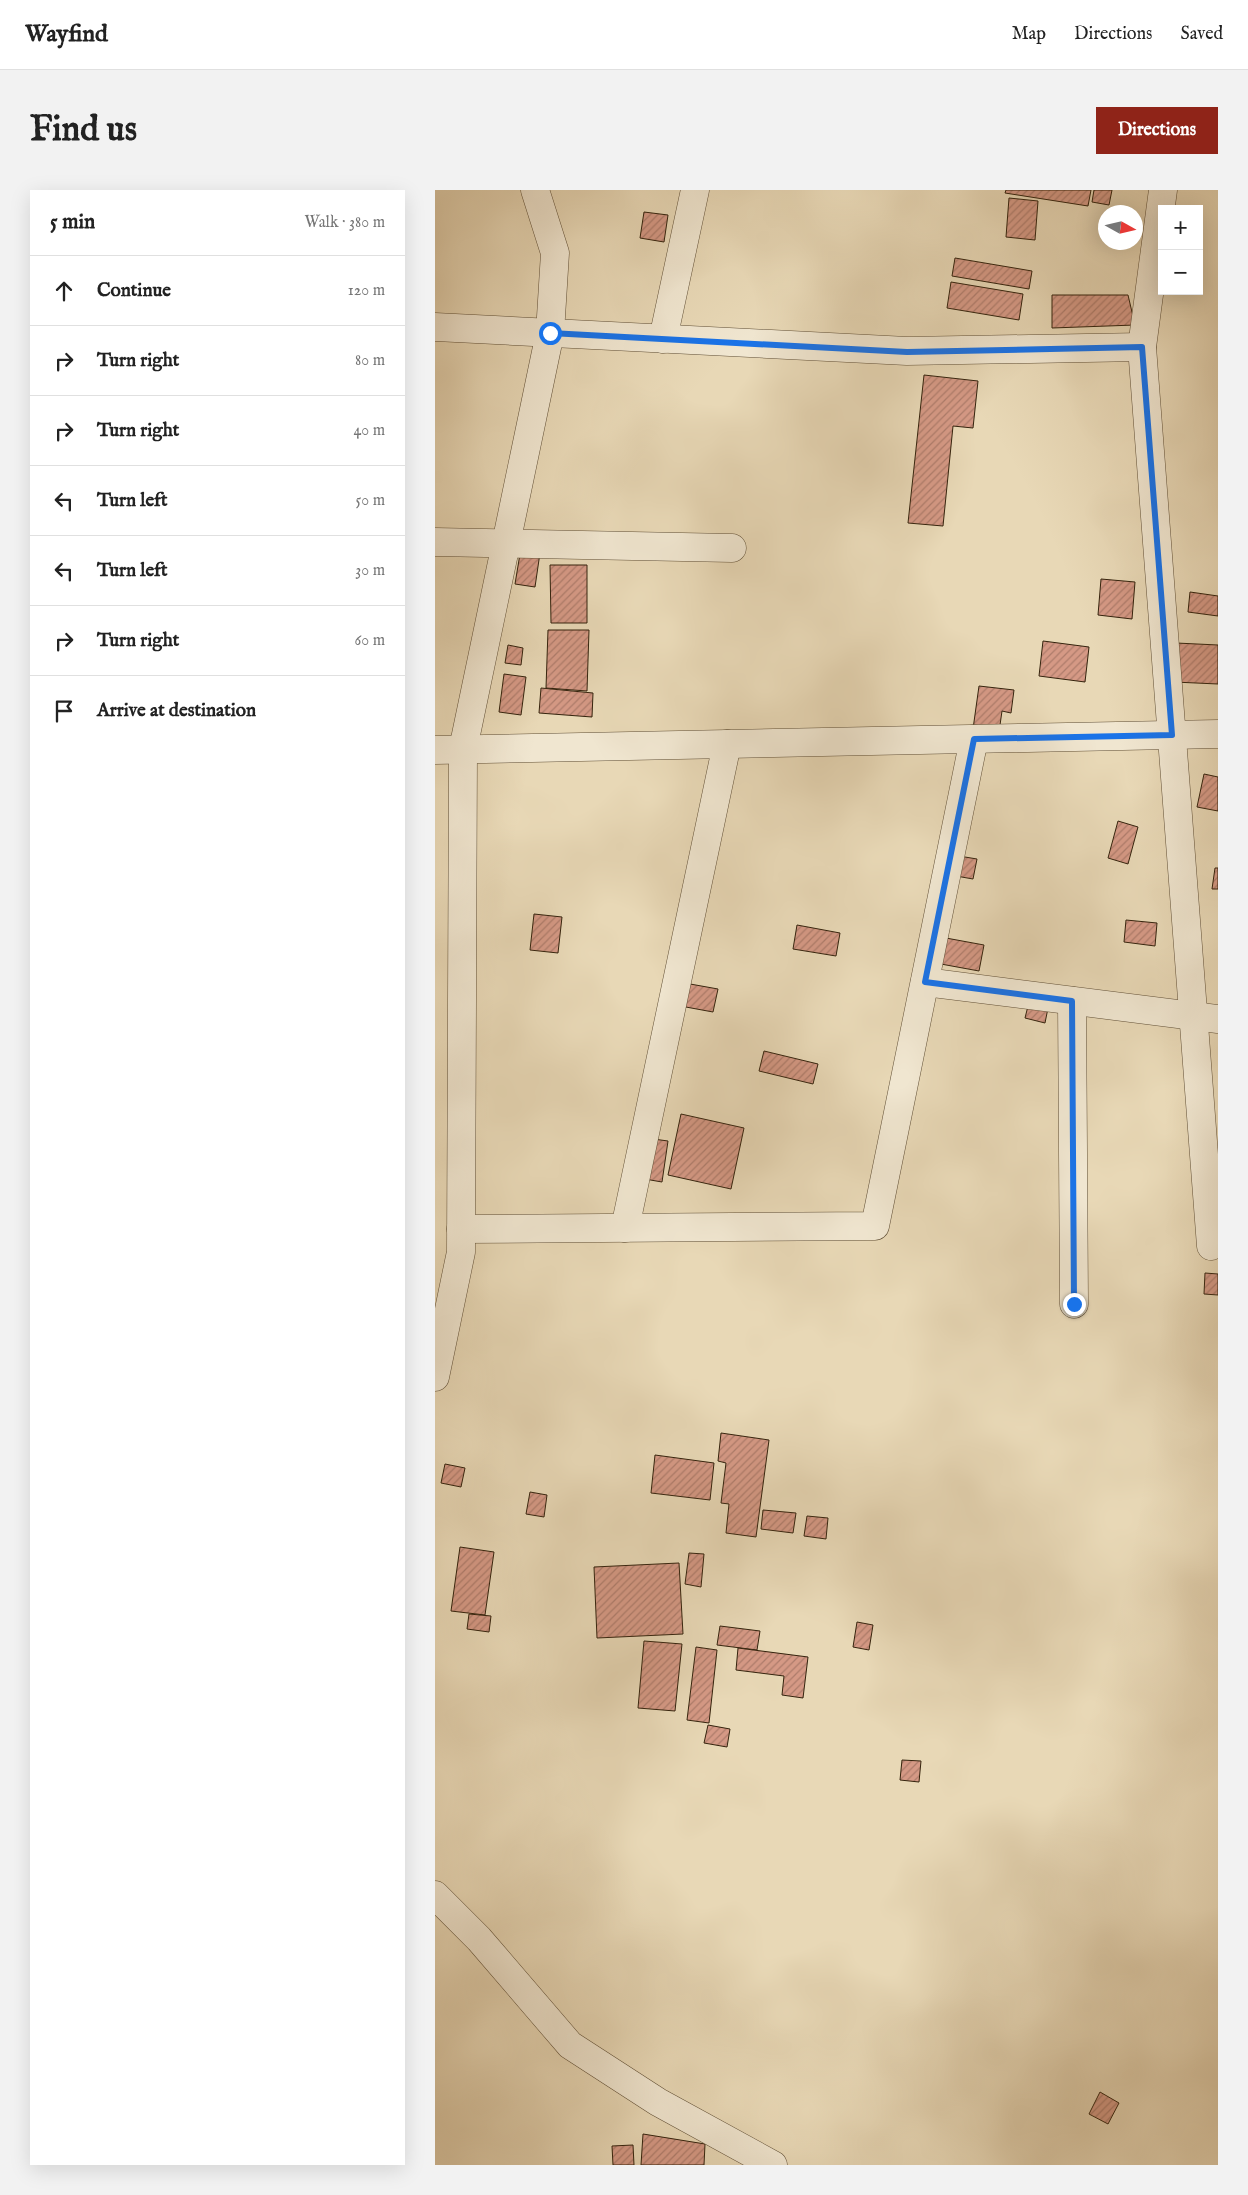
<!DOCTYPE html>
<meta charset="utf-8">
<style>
body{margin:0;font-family:"IM FELL English",serif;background:#f2f2f2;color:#222}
.controls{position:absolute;right:15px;top:15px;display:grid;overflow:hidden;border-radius:0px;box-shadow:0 5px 20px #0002}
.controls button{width:45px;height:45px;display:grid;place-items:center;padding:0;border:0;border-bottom:1px solid #e0e0e0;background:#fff;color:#222;font:25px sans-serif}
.compass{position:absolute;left:663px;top:15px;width:45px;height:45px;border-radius:50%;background:#fff;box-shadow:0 5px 20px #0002;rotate:98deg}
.stop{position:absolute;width:15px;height:15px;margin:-11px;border:4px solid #1a73e8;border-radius:50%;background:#fff}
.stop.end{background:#1a73e8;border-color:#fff;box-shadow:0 1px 5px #0008}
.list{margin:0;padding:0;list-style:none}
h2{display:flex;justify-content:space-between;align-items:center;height:65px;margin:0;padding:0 20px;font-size:21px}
h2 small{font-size:16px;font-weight:400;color:#767676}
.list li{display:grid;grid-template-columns:32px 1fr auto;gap:15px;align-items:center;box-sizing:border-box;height:70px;padding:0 20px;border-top:1px solid #e0e0e0}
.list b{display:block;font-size:19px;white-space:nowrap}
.list em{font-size:16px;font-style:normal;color:#767676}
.icon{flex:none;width:28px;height:28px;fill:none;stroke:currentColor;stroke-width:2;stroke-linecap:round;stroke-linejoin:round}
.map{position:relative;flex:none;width:783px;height:1975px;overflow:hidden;border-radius:0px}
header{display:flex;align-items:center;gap:30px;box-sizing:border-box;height:70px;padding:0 25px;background:#fff;border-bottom:1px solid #e0e0e0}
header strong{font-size:24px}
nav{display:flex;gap:28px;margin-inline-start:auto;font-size:18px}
.intro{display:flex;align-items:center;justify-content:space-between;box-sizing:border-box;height:120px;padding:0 30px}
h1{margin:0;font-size:35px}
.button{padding:12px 22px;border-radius:0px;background:#8f2418;color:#fff;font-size:18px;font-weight:700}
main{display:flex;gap:30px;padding:0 30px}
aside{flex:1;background:#fff;border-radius:0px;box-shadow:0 5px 20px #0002}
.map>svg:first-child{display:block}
</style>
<header>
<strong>Wayfind</strong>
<nav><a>Map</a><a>Directions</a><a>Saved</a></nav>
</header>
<div class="intro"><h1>Find us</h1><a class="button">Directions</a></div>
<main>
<aside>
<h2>5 min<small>Walk · 380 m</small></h2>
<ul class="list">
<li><svg class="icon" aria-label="ahead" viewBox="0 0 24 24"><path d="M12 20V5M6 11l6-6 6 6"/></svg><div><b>Continue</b></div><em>120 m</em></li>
<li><svg class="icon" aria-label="right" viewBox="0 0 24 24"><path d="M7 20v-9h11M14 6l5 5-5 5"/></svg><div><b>Turn right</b></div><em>80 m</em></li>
<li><svg class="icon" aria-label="right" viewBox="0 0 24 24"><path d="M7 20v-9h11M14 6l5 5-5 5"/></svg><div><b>Turn right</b></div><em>40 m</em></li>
<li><svg class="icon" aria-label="left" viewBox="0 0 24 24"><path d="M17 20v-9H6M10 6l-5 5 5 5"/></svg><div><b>Turn left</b></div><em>50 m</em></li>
<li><svg class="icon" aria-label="left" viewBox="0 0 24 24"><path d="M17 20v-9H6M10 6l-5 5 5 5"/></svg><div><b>Turn left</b></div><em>30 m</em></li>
<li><svg class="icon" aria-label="right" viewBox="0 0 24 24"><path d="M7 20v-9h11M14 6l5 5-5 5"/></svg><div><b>Turn right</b></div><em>60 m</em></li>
<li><svg class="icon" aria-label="arrive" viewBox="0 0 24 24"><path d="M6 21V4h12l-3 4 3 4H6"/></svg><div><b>Arrive at destination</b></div></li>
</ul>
</aside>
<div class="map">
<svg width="783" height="1975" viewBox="0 0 783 1975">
<defs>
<pattern id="building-hatch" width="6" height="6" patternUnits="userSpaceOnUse" patternTransform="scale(1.25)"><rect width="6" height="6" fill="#d59985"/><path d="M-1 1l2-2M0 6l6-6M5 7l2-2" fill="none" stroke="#ae7c6b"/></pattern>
</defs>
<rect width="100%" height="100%" fill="#e8d8b6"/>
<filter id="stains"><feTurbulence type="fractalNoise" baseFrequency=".004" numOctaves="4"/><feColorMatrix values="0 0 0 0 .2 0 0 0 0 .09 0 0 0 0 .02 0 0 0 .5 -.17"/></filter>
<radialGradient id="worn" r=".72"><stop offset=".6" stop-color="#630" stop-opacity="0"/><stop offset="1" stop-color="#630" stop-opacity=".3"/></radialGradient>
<!-- building -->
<g fill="url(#building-hatch)" stroke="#34230d">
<path d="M 571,0 L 656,0 L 653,16 L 570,3 Z"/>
<path d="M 659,0 L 677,0 L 674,15 L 657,12 Z"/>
<path d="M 574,8 L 603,11 L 600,50 L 571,47 Z"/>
<path d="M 209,22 L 233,25 L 229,52 L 205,48 Z"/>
<path d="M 520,68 L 597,81 L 594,99 L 517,86 Z"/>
<path d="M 516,92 L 588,104 L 584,130 L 512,118 Z"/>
<path d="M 617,105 L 693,105 L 700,135 L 617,138 Z"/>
<path d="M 489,185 L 543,191 L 538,238 L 518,236 L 508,336 L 473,333 Z"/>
<path d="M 87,352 L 106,356 L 100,397 L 80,394 Z"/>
<path d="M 115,375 L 152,375 L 152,433 L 116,433 Z"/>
<path d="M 666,389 L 700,392 L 697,429 L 663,425 Z"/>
<path d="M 755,402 L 783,406 L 783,426 L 753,422 Z"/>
<path d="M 113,440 L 154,440 L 152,501 L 111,498 Z"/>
<path d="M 608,451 L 654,457 L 650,492 L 604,486 Z"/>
<path d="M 741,453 L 783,455 L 783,494 L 739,492 Z"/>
<path d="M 73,455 L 88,458 L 86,475 L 70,473 Z"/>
<path d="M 69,484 L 91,487 L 86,525 L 64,522 Z"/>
<path d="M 544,496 L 579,500 L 576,523 L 567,521 L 564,542 L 538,539 Z"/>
<path d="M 106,498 L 158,503 L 157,527 L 104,523 Z"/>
<path d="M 769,584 L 783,587 L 783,621 L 762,617 Z"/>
<path d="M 683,631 L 703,637 L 693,674 L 673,668 Z"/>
<path d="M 524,666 L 542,669 L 538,689 L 521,686 Z"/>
<path d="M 780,678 L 783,678 L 783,699 L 777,699 Z"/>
<path d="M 99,724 L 127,727 L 123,763 L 95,760 Z"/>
<path d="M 691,730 L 722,733 L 720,756 L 689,752 Z"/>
<path d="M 362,735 L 405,743 L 401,766 L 358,759 Z"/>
<path d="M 500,746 L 549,755 L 544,781 L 495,772 Z"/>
<path d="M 244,792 L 283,799 L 278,822 L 240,815 Z"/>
<path d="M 595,808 L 614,813 L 610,833 L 590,828 Z"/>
<path d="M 329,861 L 383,874 L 378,894 L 324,881 Z"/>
<path d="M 246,924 L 309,938 L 296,999 L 233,985 Z"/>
<path d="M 211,948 L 233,951 L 227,992 L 204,988 Z"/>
<path d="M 770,1083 L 783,1084 L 783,1105 L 769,1104 Z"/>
<path d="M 286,1243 L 334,1250 L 321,1347 L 291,1343 L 294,1314 L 286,1313 L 291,1273 L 283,1271 Z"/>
<path d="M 220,1265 L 279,1273 L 275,1310 L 216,1303 Z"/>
<path d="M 10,1274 L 30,1278 L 26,1297 L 6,1293 Z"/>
<path d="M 95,1302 L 112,1305 L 109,1327 L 91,1324 Z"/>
<path d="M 328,1320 L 361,1323 L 358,1343 L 326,1339 Z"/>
<path d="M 372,1326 L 393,1328 L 391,1349 L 369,1346 Z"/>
<path d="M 25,1357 L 59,1362 L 50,1425 L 16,1421 Z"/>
<path d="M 254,1363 L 269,1364 L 266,1397 L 250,1394 Z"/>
<path d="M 244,1373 L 248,1444 L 162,1448 L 159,1377 Z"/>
<path d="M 34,1424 L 56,1426 L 54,1442 L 32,1439 Z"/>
<path d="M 422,1432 L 438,1435 L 434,1460 L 418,1457 Z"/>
<path d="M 285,1436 L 325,1441 L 322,1460 L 282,1455 Z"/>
<path d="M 209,1451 L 247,1454 L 240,1521 L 203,1518 Z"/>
<path d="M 261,1457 L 282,1460 L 274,1533 L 252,1530 Z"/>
<path d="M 303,1458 L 373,1467 L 368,1508 L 347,1505 L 349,1486 L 301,1480 Z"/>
<path d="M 273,1535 L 295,1539 L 292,1557 L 269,1553 Z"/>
<path d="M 467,1570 L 486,1571 L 484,1592 L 465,1590 Z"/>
<path d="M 665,1902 L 684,1913 L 673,1934 L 654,1924 Z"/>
<path d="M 208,1944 L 270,1954 L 269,1975 L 206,1975 Z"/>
<path d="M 198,1955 L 199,1975 L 178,1975 L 177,1956 Z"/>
</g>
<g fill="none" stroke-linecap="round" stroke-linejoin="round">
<defs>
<g id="minor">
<path d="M 728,0 L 707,157 L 776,1056"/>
<path d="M 0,137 L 472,161 L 707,157"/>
<path d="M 228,149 L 260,0"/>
<path d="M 0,352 L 297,358"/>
<path d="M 0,560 L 783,544"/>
<path d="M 490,792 L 783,829"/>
<path d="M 637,811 L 639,1114"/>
<path d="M 190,1038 L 292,554"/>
<path d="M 26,1039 L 440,1036 L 539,549"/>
<path d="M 0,1187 L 26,1062 L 28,559 L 115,143 L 120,63 L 100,0"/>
<path d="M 0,1705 L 44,1749 L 135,1855 L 223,1912 L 338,1975"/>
</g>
</defs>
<!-- minor casing -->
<use href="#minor" stroke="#615037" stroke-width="29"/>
<!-- minor -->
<use href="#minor" stroke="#f0e6d0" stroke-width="28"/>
</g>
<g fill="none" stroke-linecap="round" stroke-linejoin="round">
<!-- route -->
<path stroke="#1a73e8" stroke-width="6" d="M 115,143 L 472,162 L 707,157 L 737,545 L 539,549 L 490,792 L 637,811 L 639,1114"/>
</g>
<rect width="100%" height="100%" filter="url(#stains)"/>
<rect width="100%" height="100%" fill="url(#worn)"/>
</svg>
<div class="controls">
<button>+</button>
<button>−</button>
</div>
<svg class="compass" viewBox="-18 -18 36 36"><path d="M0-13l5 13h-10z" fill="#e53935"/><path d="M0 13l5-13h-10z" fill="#767676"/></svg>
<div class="stop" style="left:115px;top:143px"></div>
<div class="stop end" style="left:639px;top:1114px"></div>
</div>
</main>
